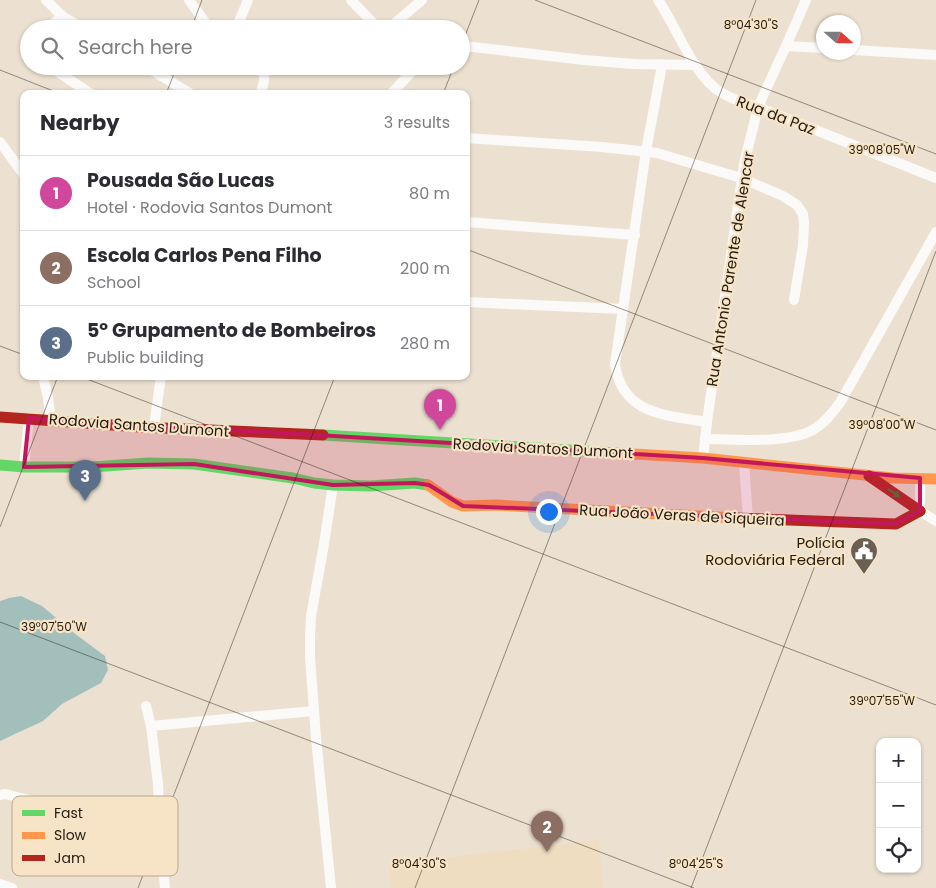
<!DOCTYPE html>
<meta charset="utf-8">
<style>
body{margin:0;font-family:Poppins,sans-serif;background:#f7f7f7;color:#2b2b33}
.controls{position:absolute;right:15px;bottom:15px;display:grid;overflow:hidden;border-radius:10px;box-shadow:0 1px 4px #0004}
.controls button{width:45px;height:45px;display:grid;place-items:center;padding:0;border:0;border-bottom:1px solid #e1e1e2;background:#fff;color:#2b2b33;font:25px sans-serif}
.compass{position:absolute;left:816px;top:15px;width:45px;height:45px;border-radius:50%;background:#fff;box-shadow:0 1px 4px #0004;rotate:111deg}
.you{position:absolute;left:548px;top:511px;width:18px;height:18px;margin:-12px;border:4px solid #fff;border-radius:50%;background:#1a73e8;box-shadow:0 0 0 8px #1a73e833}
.badge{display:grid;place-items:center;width:32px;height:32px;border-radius:50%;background:#d93025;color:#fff;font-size:16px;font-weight:700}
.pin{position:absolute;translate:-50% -41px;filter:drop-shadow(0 1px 2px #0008)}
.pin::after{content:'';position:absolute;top:26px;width:18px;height:15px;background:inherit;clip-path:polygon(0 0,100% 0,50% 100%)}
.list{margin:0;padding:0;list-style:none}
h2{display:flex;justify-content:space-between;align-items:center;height:65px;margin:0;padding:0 20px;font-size:21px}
h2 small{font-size:16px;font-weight:400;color:#7c7c81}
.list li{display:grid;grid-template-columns:32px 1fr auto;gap:15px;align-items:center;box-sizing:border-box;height:75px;padding:0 20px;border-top:1px solid #e1e1e2}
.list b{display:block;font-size:19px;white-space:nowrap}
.list p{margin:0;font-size:16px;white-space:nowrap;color:#7c7c81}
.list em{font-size:16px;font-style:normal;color:#7c7c81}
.icon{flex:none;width:28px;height:28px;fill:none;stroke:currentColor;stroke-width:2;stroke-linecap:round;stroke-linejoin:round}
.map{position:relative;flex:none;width:936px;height:888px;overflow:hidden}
.search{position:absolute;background:#fff;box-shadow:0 1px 4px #0004;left:20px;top:20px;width:450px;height:55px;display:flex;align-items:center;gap:12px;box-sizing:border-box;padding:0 18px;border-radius:28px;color:#7c7c81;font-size:19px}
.panel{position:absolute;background:#fff;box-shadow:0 1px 4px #0004;left:20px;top:90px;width:450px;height:290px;border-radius:10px}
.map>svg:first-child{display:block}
</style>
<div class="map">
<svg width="936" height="888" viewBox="0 0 936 888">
<rect width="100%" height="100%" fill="#ece1d0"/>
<!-- built -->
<path fill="#efddc1" d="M 599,840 L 603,888 L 391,888 L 389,864 Z"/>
<!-- water -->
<path fill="#a2bfbc" d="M 21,596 L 42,606 L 74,633 L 105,656 L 108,670 L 101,683 L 62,704 L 43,721 L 0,741 L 0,601 L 9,598 Z"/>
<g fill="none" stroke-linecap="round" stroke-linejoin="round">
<!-- street -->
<g stroke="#fcfaf8" stroke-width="10">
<path d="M 46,0 L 62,16 L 84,29"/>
<path d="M 189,0 L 210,29"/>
<path d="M 351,0 L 379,29"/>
<path d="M 658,0 C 677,27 693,76 722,93 C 733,100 746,103 758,107 L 936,178"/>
<path d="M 47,29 L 62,16"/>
<path d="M 236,29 L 248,0"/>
<path d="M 388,29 L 422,0"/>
<path d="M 786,46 L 824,48"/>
<path d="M 461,47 L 473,47 L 584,60 L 634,64 L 696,65"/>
<path d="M 29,48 L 29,49"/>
<path d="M 854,50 L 936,55"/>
<path d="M 662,65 L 646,151 L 615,364 C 622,415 666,415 707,422"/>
<path d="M 49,66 L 91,94"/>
<path d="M 145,66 L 191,94"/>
<path d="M 161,76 L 171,66"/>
<path d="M 260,94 C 264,84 267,75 260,66"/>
<path d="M 391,94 L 414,69 L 418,66"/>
<path d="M 466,138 L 602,147 L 657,153 L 741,178 L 783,196 L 797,205 L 803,214 L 804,223 L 803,245 L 794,300"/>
<path d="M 0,142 L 24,175"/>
<path d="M 466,222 L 635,235"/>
<path d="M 466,302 L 623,309"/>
<path d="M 43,376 L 48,398 L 51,420"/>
<path d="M 154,427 L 161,376"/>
<path d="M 705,439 C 736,439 784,444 811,431 C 824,424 833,412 841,401 L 936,232"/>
<path d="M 703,458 L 707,422 L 744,164 L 758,107 L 786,46 L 806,0"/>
<path d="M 744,463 L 748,519"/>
<path d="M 24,467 L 29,418"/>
<path d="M 920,478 L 920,511 L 936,521"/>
<path d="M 146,706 L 151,726 L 158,784 L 160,833 L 165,888"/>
<path d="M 151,726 L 314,711"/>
<path d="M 0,795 L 5,794 L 160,833"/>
<path d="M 0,884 L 12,888"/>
<path d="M 331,888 L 316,738 L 310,657 L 310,637 L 311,616 L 324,544 L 333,485"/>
</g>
<!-- fast -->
<g stroke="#63d668" stroke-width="11">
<path d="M 323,435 L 617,453"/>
<path d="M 0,465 L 24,467 L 92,467 L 148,463 L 194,464 L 293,478 L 314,483 L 333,485 L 370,486 L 415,483 L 428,485"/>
</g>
<!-- slow -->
<g stroke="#ff974d" stroke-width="11">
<path d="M 617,453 L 703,458 L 893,478 L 936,479"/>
<path d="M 428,485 L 452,502 L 463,506 L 496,505 L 736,518"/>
</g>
<!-- jam -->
<g stroke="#b3261e" stroke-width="11">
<path d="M 0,417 L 140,427 L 323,435"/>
<path d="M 869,476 L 920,511"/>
<path d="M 736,518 L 896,524 L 920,511"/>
</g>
</g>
<!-- one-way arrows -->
<defs><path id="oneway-solid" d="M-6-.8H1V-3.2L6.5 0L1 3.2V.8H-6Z" transform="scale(1.25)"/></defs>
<use fill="#42783c" href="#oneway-solid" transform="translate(894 493) rotate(34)"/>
<!-- marked area -->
<path fill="#c2185b" fill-opacity="0.2" stroke="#c2185b" stroke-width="4" stroke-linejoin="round" d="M 29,418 L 703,458 L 920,478 L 920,511 L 896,524 L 463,506 L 429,485 L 415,483 L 333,485 L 194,464 L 24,467 Z"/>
<!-- ticks -->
<path fill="none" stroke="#221b10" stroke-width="1" stroke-opacity="0.45" d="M 535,0 L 936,154M 191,29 L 202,0M 461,46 L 479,0M 0,70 L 61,94M 166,94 L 177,66M 443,94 L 454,66M 466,249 L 936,430M 0,346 L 24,355M 79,376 L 936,705M 0,527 L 58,376M 0,622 L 694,888M 138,888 L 335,376M 415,888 L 756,0M 691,888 L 936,251"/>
<!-- icons -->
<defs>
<symbol id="civic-pin" viewBox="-11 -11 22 30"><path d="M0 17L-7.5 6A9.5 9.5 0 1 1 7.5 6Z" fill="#696053" stroke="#f7e3c5"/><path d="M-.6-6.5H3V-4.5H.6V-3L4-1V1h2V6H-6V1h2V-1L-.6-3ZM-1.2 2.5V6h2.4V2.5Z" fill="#fff"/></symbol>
</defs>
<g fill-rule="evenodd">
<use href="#civic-pin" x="848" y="535" width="32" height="43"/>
</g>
<g text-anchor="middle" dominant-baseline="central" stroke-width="4.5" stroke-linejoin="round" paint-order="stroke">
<!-- street labels -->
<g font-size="15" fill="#221b10" stroke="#f7e3c5">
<text transform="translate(776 115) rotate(21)">Rua da Paz</text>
<text transform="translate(730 269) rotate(-81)">Rua Antonio Parente de Alencar</text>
<text transform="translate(139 425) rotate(4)">Rodovia Santos Dumont</text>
<text transform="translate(543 448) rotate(3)">Rodovia Santos Dumont</text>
<text transform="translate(682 515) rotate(3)">Rua João Veras de Siqueira</text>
</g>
<!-- poi labels -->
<g font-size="15" fill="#221b10" stroke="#f7e3c5" text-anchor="end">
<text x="845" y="542">Polícia<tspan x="845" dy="17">Rodoviária Federal</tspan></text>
</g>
</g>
<!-- legend -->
<rect x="12" y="796" width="166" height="80" rx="8" fill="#f7e3c5" stroke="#b7a78f" stroke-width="1"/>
<rect x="22" y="810" width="23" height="6" fill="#63d668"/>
<rect x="22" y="832" width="23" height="7" fill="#ff974d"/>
<rect x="22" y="855" width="23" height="6" fill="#b3261e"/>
<g font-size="14" fill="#221b10">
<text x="54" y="818">Fast</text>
<text x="54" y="840">Slow</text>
<text x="54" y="863">Jam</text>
</g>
<g font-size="12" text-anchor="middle" fill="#221b10" stroke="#f7e3c5" stroke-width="4.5" stroke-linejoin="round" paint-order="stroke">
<text x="751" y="29">8°04'30"S</text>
<text x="882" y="154">39°08'05"W</text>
<text x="882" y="429">39°08'00"W</text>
<text x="54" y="631">39°07'50"W</text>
<text x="882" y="705">39°07'55"W</text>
<text x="419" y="868">8°04'30"S</text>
<text x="696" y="868">8°04'25"S</text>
</g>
</svg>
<div class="controls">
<button>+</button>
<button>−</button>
<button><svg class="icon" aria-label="locate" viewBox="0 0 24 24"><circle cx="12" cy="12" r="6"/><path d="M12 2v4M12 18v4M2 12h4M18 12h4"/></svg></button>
</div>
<svg class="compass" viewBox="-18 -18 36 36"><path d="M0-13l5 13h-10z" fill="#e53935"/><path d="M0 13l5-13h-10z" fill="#7c7c81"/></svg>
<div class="you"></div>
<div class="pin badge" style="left:440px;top:430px;background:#d1479c">1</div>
<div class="pin badge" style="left:547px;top:852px;background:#8d6e63">2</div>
<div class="pin badge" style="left:85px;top:501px;background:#5c6f8a">3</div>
<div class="search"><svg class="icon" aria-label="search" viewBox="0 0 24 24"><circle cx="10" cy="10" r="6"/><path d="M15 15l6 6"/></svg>Search here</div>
<section class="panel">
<h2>Nearby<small>3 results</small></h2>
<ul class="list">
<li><span class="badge" style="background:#d1479c">1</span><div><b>Pousada São Lucas</b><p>Hotel · Rodovia Santos Dumont</p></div><em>80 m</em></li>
<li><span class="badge" style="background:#8d6e63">2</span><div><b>Escola Carlos Pena Filho</b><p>School</p></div><em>200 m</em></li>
<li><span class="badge" style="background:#5c6f8a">3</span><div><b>5º Grupamento de Bombeiros</b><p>Public building</p></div><em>280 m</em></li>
</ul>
</section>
</div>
